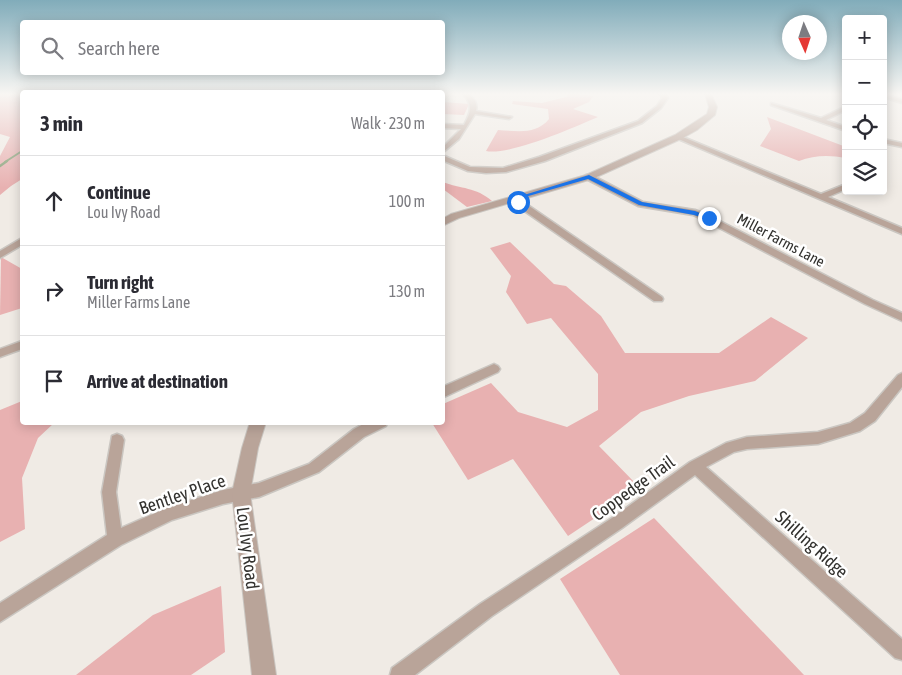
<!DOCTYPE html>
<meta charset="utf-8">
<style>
body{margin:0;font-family:"Asap Condensed",sans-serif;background:#f7f7f7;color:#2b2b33}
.controls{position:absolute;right:15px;top:15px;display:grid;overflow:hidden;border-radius:5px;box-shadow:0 2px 12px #0003}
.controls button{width:45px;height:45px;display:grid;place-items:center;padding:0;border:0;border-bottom:1px solid #e1e1e2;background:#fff;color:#2b2b33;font:25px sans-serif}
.compass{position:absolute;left:782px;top:15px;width:45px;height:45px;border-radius:50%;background:#fff;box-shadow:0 2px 12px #0003;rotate:177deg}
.stop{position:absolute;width:15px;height:15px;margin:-11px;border:4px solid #1a73e8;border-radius:50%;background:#fff}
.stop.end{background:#1a73e8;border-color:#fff;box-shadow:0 1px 5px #0008}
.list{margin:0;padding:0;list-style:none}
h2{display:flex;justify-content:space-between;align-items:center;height:65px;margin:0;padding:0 20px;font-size:21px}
h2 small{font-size:16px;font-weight:400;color:#7c7c81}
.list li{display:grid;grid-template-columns:32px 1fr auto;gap:15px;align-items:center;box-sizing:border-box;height:90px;padding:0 20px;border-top:1px solid #e1e1e2}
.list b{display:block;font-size:19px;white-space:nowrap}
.list p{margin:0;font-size:16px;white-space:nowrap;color:#7c7c81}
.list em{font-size:16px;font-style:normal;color:#7c7c81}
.icon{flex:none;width:28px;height:28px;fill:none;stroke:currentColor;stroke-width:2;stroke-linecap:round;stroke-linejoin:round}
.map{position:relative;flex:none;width:902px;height:675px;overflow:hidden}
.search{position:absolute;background:#fff;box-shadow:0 2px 12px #0003;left:20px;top:20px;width:425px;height:55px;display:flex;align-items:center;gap:12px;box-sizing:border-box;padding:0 18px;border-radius:5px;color:#7c7c81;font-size:19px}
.panel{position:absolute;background:#fff;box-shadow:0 2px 12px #0003;left:20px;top:90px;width:425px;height:335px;border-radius:5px}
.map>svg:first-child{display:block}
</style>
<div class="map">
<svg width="902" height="675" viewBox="0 0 902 675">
<rect width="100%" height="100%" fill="#f0ebe5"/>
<!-- green -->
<g fill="#e8b1b1">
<path d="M 0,94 L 22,94 L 22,179 L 11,186 L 0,195 L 0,156 L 10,137 L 0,134 Z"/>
<path d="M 569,94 L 593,96 L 589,102 L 573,109 L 598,117 C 575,127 509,156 486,151 L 498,130 C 517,131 536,135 549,119 L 548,109 L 512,104 L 513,101 L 542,103 L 566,97 Z"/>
<path d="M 443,102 L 469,104 L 464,115 L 443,114 Z"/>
<path d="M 767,117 L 846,147 L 846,158 C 830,155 814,155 799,161 L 760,146 L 771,129 Z"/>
<path d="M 443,182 C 461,189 476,187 492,201 L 467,207 L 443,189 Z"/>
<path d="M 510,242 L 554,284 L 566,286 L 601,316 L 625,353 L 719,353 L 771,317 L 808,338 L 755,381 L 689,396 L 641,412 L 599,446 L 640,488 L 568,536 L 513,459 L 468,480 L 432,423 L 442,422 L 443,404 L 491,383 L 518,412 L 567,427 L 598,410 L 598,374 L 551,318 L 527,324 L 506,292 L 511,276 L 490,248 Z"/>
<path d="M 1,257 L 22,269 L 22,308 L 0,315 Z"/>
<path d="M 22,401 L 22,422 L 54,423 L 38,438 L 22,478 L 25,529 L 0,542 L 0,410 Z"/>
<path d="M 654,518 L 804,675 L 620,675 L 560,579 Z"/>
<path d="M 221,586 L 225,652 L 191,675 L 76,675 L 153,615 Z"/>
</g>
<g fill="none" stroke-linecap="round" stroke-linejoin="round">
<!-- stream-far1 -->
<path stroke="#869f76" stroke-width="2" d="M 5,162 L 22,151"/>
<!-- stream -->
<path stroke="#869f76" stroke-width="2.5" d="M 0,166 L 7,161"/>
<defs>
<g id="minor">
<path d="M 463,94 L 469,94 C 474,99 478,103 476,111 L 512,117 L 509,119 L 475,114 L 459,139 L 442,153 L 442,148 L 461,129 L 442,128 L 442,124 L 464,125 C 471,112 473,105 463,94 Z"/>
<path d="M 660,94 L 666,94 L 668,98 L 661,108 L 642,123 L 545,161 L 506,172 L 486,173 L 468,171 L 442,160 L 442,155 L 470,167 L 503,168 L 539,157 L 638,121 L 657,106 L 662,98 Z"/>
<path d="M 883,94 L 902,99 L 902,103 L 883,97 Z"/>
<path d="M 771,103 L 821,118 L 846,106 L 846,110 L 826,120 L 846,127 L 846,131 L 771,105 Z"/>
<path d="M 678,135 L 821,194 L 846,184 L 846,189 L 828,197 L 902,228 L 902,234 L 676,138 L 675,137 Z"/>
<path d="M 883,139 L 902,143 L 902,147 L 883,143 Z"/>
<path d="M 586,175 L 592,175 L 643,202 L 695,210 L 712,217 L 873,300 L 902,313 L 902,321 L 865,304 L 706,221 L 693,215 L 638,206 L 586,179 Z"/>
<path d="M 510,197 L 516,197 L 662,297 L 663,299 L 662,301 L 654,301 L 510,201 Z"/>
<path d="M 22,238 L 22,245 L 0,258 L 0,251 Z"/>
<path d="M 22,341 L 22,349 L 0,357 L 0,349 Z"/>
<path d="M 494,364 L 498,366 L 500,369 L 498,372 L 442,398 L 442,387 Z"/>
<path d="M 902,373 L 902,387 L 875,421 L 860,431 L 818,444 L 747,449 L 734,452 L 706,467 L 902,639 L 902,660 L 895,658 L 695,475 L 622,528 L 492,616 L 415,675 L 390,675 L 392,668 L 480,604 L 612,518 L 690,462 L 726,443 L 747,437 L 818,432 L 850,423 L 865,413 L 898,375 Z"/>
<path d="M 367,422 L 387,422 L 386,426 L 364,437 L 319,472 L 259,497 L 223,504 L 172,520 L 121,545 L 0,622 L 0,603 L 107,535 L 102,492 L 112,436 L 117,434 L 122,436 L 124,440 L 116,492 L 121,528 L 169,507 L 223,490 L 259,483 L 309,464 L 354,429 Z"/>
</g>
<g id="tertiary">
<path d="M 705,94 L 711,94 L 717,107 L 715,115 L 697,130 L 681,139 L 592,179 L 459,218 L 442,226 L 442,219 L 451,214 L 586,175 L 675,135 L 707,114 L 709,107 Z"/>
<path d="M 250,422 L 266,422 L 258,448 L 250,493 L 276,675 L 252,675 L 232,493 L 242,448 Z"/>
</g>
</defs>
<!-- minor casing -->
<use href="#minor" stroke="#cac6c1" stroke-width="3"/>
<!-- tertiary casing -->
<use href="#tertiary" stroke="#cac6c1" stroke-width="2"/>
<!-- minor -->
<use href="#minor" fill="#b9a499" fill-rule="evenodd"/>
<!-- tertiary -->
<use href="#tertiary" fill="#b9a499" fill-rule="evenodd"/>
</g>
<!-- sky -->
<linearGradient id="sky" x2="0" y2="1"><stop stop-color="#81acba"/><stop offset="0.5" stop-color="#f8f6f3"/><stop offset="1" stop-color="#f8f6f3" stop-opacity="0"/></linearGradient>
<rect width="902" height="188" fill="url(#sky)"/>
<!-- route -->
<path fill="#1a73e8" d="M 589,175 L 642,202 L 695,211 L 712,218 L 709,220 L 694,215 L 639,205 L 588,179 L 518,199 L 520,203 L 516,203 L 511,199 Z"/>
<g text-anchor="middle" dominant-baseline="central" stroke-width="5" stroke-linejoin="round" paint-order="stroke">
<!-- street labels -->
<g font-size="15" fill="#33322f" stroke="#fff">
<text transform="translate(781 240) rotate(28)">Miller Farms Lane</text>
</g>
<!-- near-street labels -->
<g font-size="18" fill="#33322f" stroke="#fff">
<text transform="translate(633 488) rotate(-36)">Coppedge Trail</text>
<text transform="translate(182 494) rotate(-19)">Bentley Place</text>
<text transform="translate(812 544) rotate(42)">Shilling Ridge</text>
<text transform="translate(248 548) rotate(83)">Lou Ivy Road</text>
</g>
</g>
</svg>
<div class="controls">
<button>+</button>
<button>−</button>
<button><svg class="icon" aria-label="locate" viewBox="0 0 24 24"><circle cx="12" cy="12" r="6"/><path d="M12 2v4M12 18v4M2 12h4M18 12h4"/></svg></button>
<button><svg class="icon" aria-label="layers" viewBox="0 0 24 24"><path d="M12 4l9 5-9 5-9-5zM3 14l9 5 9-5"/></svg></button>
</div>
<svg class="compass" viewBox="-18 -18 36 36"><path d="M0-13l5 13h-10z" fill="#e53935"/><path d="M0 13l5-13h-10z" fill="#7c7c81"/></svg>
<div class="stop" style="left:518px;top:202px"></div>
<div class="stop end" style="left:709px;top:218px"></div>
<div class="search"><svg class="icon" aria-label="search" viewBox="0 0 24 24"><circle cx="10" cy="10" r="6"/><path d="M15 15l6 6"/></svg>Search here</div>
<section class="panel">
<h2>3 min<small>Walk · 230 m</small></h2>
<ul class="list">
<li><svg class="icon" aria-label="ahead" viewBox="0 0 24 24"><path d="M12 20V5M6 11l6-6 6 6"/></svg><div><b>Continue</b><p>Lou Ivy Road</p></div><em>100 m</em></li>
<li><svg class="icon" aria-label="right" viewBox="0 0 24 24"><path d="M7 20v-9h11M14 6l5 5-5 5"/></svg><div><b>Turn right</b><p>Miller Farms Lane</p></div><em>130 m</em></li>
<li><svg class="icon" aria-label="arrive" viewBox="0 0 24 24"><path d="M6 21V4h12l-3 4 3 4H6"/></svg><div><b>Arrive at destination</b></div></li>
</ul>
</section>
</div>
